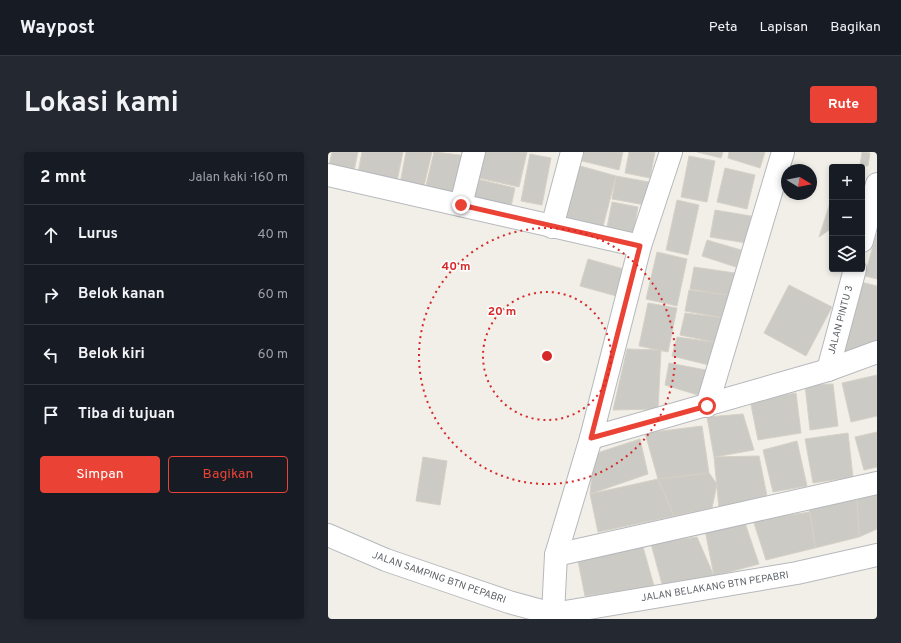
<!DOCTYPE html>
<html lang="id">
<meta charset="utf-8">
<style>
body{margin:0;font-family:Overpass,sans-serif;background:#242831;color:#f1f3f6}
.controls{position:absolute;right:12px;top:12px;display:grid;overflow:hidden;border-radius:4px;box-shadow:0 2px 6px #0003}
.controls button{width:36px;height:36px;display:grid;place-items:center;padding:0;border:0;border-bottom:1px solid #363941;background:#171b24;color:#f1f3f6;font:20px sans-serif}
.compass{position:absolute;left:453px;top:12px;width:36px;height:36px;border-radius:50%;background:#171b24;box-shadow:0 2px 6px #0003;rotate:100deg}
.stop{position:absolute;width:12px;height:12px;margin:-9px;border:3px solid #ea4335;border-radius:50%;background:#fff}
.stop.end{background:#ea4335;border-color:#fff;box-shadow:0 1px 4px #0008}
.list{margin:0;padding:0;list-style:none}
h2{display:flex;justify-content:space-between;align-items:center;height:52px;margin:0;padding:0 16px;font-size:17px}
h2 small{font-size:13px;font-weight:400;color:#9ea1a6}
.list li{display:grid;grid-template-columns:26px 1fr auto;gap:12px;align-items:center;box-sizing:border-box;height:60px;padding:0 16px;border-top:1px solid #363941}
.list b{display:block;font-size:15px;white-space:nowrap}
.list em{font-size:13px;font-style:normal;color:#9ea1a6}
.actions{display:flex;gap:8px;padding:12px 16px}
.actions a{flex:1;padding:9px 0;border:1px solid #ea4335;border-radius:4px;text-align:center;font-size:14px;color:#ea4335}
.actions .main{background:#ea4335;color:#fff}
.icon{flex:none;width:22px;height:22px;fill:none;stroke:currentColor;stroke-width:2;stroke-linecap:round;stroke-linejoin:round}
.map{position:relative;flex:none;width:549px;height:467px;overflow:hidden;border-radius:4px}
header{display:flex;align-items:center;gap:24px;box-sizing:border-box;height:56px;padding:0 20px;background:#171b24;border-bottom:1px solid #363941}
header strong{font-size:19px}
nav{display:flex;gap:22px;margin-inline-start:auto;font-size:14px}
.intro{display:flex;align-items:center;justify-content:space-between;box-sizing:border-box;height:96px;padding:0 24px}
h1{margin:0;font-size:28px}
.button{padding:10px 18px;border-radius:4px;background:#ea4335;color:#fff;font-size:14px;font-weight:700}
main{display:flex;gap:24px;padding:0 24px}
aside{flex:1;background:#171b24;border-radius:4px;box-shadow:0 2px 6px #0003}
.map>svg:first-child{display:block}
</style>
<header>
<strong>Waypost</strong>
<nav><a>Peta</a><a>Lapisan</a><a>Bagikan</a></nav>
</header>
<div class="intro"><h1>Lokasi kami</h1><a class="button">Rute</a></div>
<main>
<aside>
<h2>2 mnt<small>Jalan kaki · 160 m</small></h2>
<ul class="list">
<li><svg class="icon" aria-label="ahead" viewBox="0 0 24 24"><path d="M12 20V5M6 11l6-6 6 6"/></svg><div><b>Lurus</b></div><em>40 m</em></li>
<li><svg class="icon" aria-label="right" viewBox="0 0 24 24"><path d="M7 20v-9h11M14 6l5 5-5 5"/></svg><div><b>Belok kanan</b></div><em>60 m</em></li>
<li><svg class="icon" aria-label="left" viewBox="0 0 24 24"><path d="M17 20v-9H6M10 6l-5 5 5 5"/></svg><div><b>Belok kiri</b></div><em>60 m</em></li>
<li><svg class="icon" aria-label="arrive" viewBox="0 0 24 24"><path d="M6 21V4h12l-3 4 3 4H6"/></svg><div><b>Tiba di tujuan</b></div></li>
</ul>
<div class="actions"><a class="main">Simpan</a><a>Bagikan</a></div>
</aside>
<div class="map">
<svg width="549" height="467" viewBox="0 0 549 467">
<rect width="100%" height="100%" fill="#f1efe8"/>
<!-- building -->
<g fill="#cccac5" stroke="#d6d1c6">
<path d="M 4,0 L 30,0 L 26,19 L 1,14 Z"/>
<path d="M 34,0 L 75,0 L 69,29 L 30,21 Z"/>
<path d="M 78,0 L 104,0 L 96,34 L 72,32 Z"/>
<path d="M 106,0 L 141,4 L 133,45 L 97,38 Z"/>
<path d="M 157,0 L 199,0 L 191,35 L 151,26 Z"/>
<path d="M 256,0 L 295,0 L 291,18 L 254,9 Z"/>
<path d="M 301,0 L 327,0 L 322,26 L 297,21 Z"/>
<path d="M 369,0 L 395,0 L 393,6 Z"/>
<path d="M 401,0 L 437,0 L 432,16 L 400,6 Z"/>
<path d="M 534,0 L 542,1 L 540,14 L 532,13 Z"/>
<path d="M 202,2 L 223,6 L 214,53 L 193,49 Z"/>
<path d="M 361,4 L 387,9 L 379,50 L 353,45 Z"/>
<path d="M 249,13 L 288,24 L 273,82 L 233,71 Z"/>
<path d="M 397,16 L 427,23 L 419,57 L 389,50 Z"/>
<path d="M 288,24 L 321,30 L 317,53 L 284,47 Z"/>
<path d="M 149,27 L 187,36 L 183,55 L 144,46 Z"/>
<path d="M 504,45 L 504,76 L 491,85 Z"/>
<path d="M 349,48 L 371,53 L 360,103 L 338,98 Z"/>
<path d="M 284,50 L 310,55 L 304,86 L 278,81 Z"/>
<path d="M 387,58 L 423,64 L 418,91 L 382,85 Z"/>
<path d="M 548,82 L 549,82 L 549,127 L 537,124 Z"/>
<path d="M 379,88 L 413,98 L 408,115 L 374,104 Z"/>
<path d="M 329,100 L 359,107 L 349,154 L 318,147 Z"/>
<path d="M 260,107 L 299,118 L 292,145 L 252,134 Z"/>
<path d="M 366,115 L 407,121 L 403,144 L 362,137 Z"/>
<path d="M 533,130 L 549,134 L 549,197 L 514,208 Z"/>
<path d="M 461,133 L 504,155 L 478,204 L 436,181 Z"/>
<path d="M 361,138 L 400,143 L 396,166 L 357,159 Z"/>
<path d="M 320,151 L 349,156 L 340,200 L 311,194 Z"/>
<path d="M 357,161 L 396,166 L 391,191 L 352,183 Z"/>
<path d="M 349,185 L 391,191 L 385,214 L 344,204 Z"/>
<path d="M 299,197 L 333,198 L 330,257 L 285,258 Z"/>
<path d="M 341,211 L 383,219 L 373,244 L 337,233 Z"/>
<path d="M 549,223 L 549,264 L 523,270 L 514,231 Z"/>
<path d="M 505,232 L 510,274 L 482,278 L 477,233 Z"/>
<path d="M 468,241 L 473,281 L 430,288 L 422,248 Z"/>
<path d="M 415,262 L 426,298 L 386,305 L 379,265 Z"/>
<path d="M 374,274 L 381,321 L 330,327 L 317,281 Z"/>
<path d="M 549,280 L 549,315 L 536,318 L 527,285 Z"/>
<path d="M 520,281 L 525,325 L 485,331 L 477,287 Z"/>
<path d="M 312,287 L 320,322 L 262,342 L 266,302 Z"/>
<path d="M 469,289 L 479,334 L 445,340 L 435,298 Z"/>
<path d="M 431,304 L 439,344 L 391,356 L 386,305 Z"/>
<path d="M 95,305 L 119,309 L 112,353 L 88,349 Z"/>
<path d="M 381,321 L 389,332 L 384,356 L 346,364 L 330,327 Z"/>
<path d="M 330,327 L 346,364 L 270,380 L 262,342 Z"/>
<path d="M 549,343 L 549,377 L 531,385 L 529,346 Z"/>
<path d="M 529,346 L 531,385 L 487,396 L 481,355 Z"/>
<path d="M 482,360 L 487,396 L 438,408 L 425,368 Z"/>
<path d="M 416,368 L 431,412 L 386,424 L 377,378 Z"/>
<path d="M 369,385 L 386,424 L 334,432 L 323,392 Z"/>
<path d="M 315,395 L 326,434 L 257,444 L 250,409 Z"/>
</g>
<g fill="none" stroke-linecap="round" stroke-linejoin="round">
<defs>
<g id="street">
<path d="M 343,0 L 312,94 L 263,286 L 500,218 L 549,200"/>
<path d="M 0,23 L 312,94"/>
<path d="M 133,53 L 146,0"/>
<path d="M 224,75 L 244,0"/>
<path d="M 534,89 L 549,32"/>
<path d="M 500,218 L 527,117"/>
<path d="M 379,254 L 455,0"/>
<path d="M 0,383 L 58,408 L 181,450 L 225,462 L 469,421 L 549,403"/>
<path d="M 228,403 L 549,331"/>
<path d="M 225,462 L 228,403 L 263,286"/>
</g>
</defs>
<!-- street casing -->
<use href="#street" stroke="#b5b8bc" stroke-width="24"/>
<!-- street -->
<use href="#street" stroke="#fff" stroke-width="22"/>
</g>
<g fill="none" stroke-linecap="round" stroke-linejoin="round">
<!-- route -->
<path stroke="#ea4335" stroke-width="5" d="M 133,53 L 312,94 L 263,286 L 379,254"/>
</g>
<!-- distance rings -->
<g fill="none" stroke="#d62828" stroke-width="2" stroke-dasharray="2 4">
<circle cx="219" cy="204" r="64"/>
<circle cx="219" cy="204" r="128"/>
</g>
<g text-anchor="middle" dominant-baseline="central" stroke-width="3" stroke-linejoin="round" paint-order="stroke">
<!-- street labels -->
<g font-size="10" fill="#5f6368" stroke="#fff">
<text transform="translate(513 168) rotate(-75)">JALAN PINTU 3</text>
<text transform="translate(111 426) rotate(19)">JALAN SAMPING BTN PEPABRI</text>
<text transform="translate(387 435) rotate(-9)">JALAN BELAKANG BTN PEPABRI</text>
</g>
</g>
<circle cx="219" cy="204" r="6" fill="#d62828" stroke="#fff" stroke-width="2"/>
<g font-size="12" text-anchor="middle" font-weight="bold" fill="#d62828" stroke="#fff" stroke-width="3" stroke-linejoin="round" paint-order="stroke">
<text x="128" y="118">40 m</text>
<text x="174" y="163">20 m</text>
</g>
</svg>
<div class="controls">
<button>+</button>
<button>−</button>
<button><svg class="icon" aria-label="layers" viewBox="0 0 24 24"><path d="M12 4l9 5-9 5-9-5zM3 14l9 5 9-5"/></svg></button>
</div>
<svg class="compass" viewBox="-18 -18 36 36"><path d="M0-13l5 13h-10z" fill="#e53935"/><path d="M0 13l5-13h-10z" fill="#9ea1a6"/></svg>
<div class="stop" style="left:379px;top:254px"></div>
<div class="stop end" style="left:133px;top:53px"></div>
</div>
</main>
